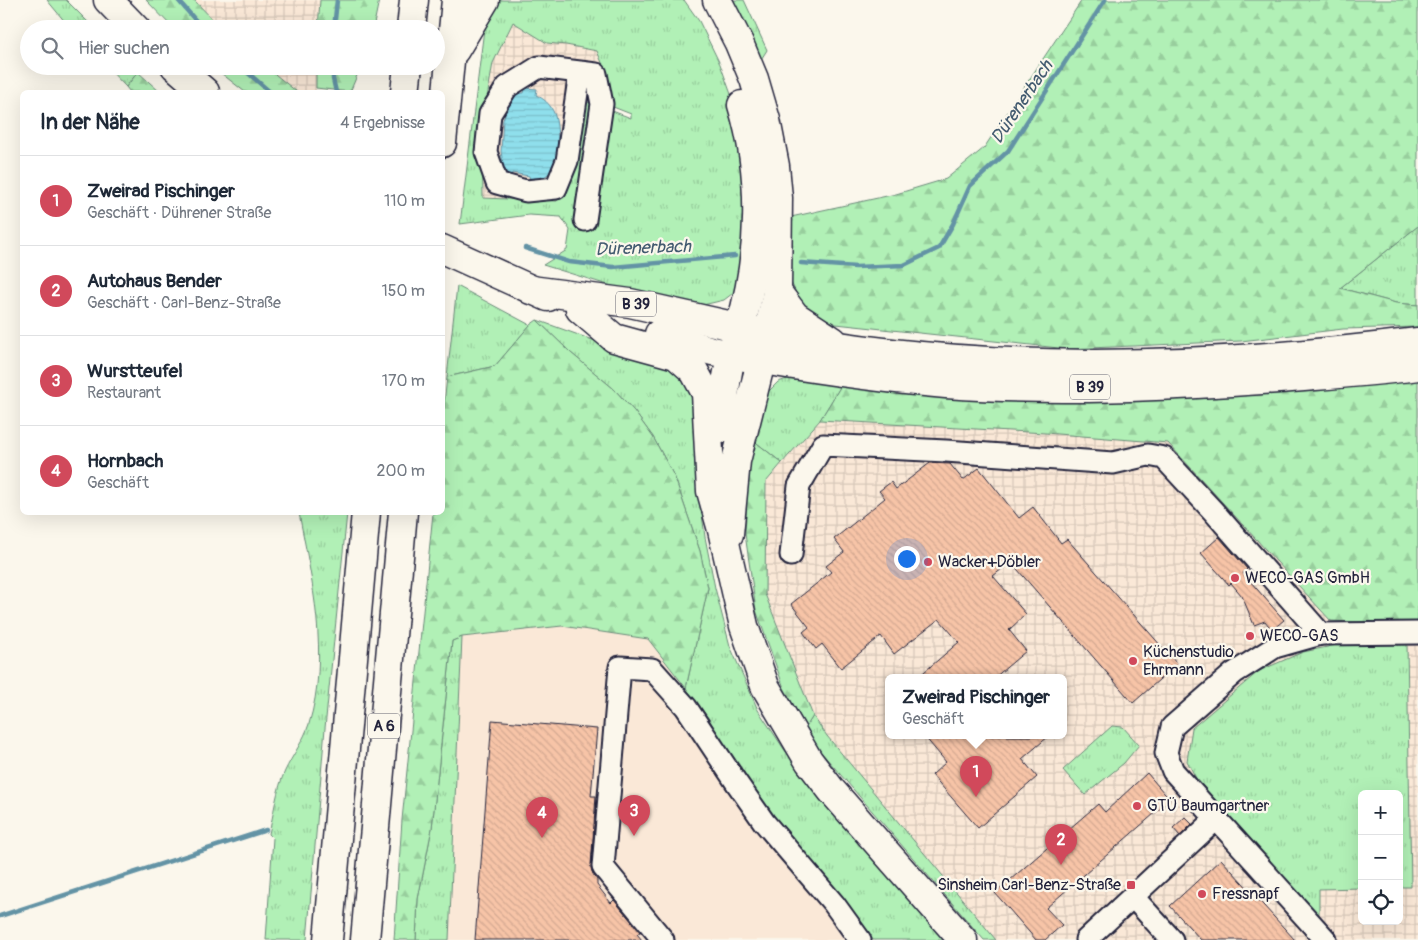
<!DOCTYPE html>
<html lang="de">
<meta charset="utf-8">
<style>
body{margin:0;font-family:Pangolin,sans-serif;background:#f2f2f3;color:#1f2937}
.controls{position:absolute;right:15px;bottom:15px;display:grid;overflow:hidden;border-radius:8px;box-shadow:0 5px 20px #0002}
.controls button{width:45px;height:45px;display:grid;place-items:center;padding:0;border:0;border-bottom:1px solid #e0e1e3;background:#fff;color:#1f2937;font:25px sans-serif}
.you{position:absolute;left:906px;top:558px;width:18px;height:18px;margin:-12px;border:4px solid #fff;border-radius:50%;background:#1a73e8;box-shadow:0 0 0 8px #1a73e833}
.badge{display:grid;place-items:center;width:32px;height:32px;border-radius:50%;background:#d1495b;color:#fff;font-size:16px;font-weight:700}
.pin{position:absolute;translate:-50% -41px;filter:drop-shadow(0 1px 2px #0008)}
.pin::after{content:'';position:absolute;top:26px;width:18px;height:15px;background:inherit;clip-path:polygon(0 0,100% 0,50% 100%)}
.popup{position:absolute;left:885px;top:674px;width:182px;height:65px;box-sizing:border-box;display:grid;place-content:center;border-radius:8px;background:#fff;filter:drop-shadow(0 1px 4px #0005);font-size:16px;white-space:nowrap;color:#747a83}
.popup b{font-size:19px;color:#1f2937}
.popup::after{content:'';position:absolute;left:50%;top:100%;margin-left:-10px;border:10px solid transparent;border-top-color:#fff}
.list{margin:0;padding:0;list-style:none}
h2{display:flex;justify-content:space-between;align-items:center;height:65px;margin:0;padding:0 20px;font-size:21px}
h2 small{font-size:16px;font-weight:400;color:#747a83}
.list li{display:grid;grid-template-columns:32px 1fr auto;gap:15px;align-items:center;box-sizing:border-box;height:90px;padding:0 20px;border-top:1px solid #e0e1e3}
.list b{display:block;font-size:19px;white-space:nowrap}
.list p{margin:0;font-size:16px;white-space:nowrap;color:#747a83}
.list em{font-size:16px;font-style:normal;color:#747a83}
.icon{flex:none;width:28px;height:28px;fill:none;stroke:currentColor;stroke-width:2;stroke-linecap:round;stroke-linejoin:round}
.map{position:relative;flex:none;width:1418px;height:940px;overflow:hidden}
.search{position:absolute;background:#fff;box-shadow:0 5px 20px #0002;left:20px;top:20px;width:425px;height:55px;display:flex;align-items:center;gap:12px;box-sizing:border-box;padding:0 18px;border-radius:28px;color:#747a83;font-size:19px}
.panel{position:absolute;background:#fff;box-shadow:0 5px 20px #0002;left:20px;top:90px;width:425px;height:425px;border-radius:8px}
.map>svg:first-child{display:block}
</style>
<div class="map">
<svg width="1418" height="940" viewBox="0 0 1418 940">
<defs>
<pattern id="industrial-grid" width="8" height="8" patternUnits="userSpaceOnUse" patternTransform="scale(1.25)"><rect width="8" height="8" fill="#fae8d7"/><path d="M0 4h8M4 0v8" fill="none" stroke="#d6c7b9"/></pattern>
<pattern id="grass-tufts" width="24" height="20" patternUnits="userSpaceOnUse" patternTransform="scale(1.25)"><rect width="24" height="20" fill="#b1f0b6"/><path d="M3 7l-1-3M5 7V3M7 7l1-3M15 17l-1-3M17 17v-4M19 17l1-3" fill="none" stroke="#98ce9d"/></pattern>
<pattern id="forest-firs" width="22" height="20" patternUnits="userSpaceOnUse" patternTransform="scale(1.25)"><rect width="22" height="20" fill="#b1f0b6"/><path d="M5 1l3.5 6h-7zM16 11l3.5 6h-7z" fill="#98ce9d"/></pattern>
<pattern id="water-rules" width="6" height="5" patternUnits="userSpaceOnUse" patternTransform="scale(1.25)"><rect width="6" height="5" fill="#8fdfec"/><path d="M0 2.5h6" fill="none" stroke="#7bbfcb"/></pattern>
<pattern id="building-back-hatch" width="6" height="6" patternUnits="userSpaceOnUse" patternTransform="scale(1.25)"><rect width="6" height="6" fill="#f7c4a7"/><path d="M-1 5l2 2M0 0l6 6M5-1l2 2" fill="none" stroke="#d3a891"/></pattern>
</defs>
<rect width="100%" height="100%" fill="#fbf7ec"/>
<filter id="ink" filterUnits="userSpaceOnUse"><feTurbulence type="fractalNoise" baseFrequency=".02" numOctaves="2"/><feDisplacementMap in="SourceGraphic" scale="10" xChannelSelector="R" yChannelSelector="G"/><feConvolveMatrix kernelMatrix="1 2 1 2 8 2 1 2 1" color-interpolation-filters="sRGB"/></filter>
<g filter="url(#ink)">
<!-- built -->
<path fill="#fae8d7" d="M 562,626 L 648,639 L 709,719 L 746,783 L 833,887 L 873,940 L 449,940 L 462,637 Z"/>
<!-- industrial -->
<g fill="url(#industrial-grid)" fill-rule="evenodd">
<path d="M 194,0 L 320,0 L 318,29 L 222,29 Z"/>
<path d="M 513,22 L 547,43 L 566,45 L 597,51 L 606,72 L 597,101 L 580,99 L 570,168 L 557,201 L 483,198 L 482,127 L 493,63 Z"/>
<path d="M 265,66 L 316,66 L 316,92 L 297,92 Z"/>
<path d="M 820,420 L 1041,432 L 1169,443 L 1331,621 L 1418,625 L 1418,940 L 996,940 L 827,736 L 813,716 L 765,594 L 766,482 ZM 888,678 L 1064,678 L 1064,736 L 888,736 ZM 1362,794 L 1399,794 L 1399,921 L 1362,921 Z"/>
</g>
<!-- grass -->
<g fill="url(#grass-tufts)" stroke="#6a8978" fill-rule="evenodd">
<path d="M 47,0 L 66,0 L 95,29 L 71,29 Z"/>
<path d="M 496,0 L 684,0 L 699,21 L 720,64 L 732,97 L 746,197 L 741,287 L 724,300 L 699,306 L 608,285 L 543,265 L 567,250 L 570,230 L 561,217 L 529,215 L 460,224 L 484,29 ZM 513,22 L 547,43 L 566,45 L 597,51 L 606,72 L 608,105 L 631,114 L 631,118 L 580,99 L 570,168 L 557,201 L 483,198 L 482,127 L 493,63 Z"/>
<path d="M 733,0 L 744,0 L 767,50 L 760,61 Z"/>
<path d="M 106,66 L 132,66 L 138,72 L 126,87 Z"/>
<path d="M 1418,226 L 1418,305 L 1396,303 L 1340,288 Z"/>
<path d="M 457,286 L 530,325 L 495,366 L 447,377 Z"/>
<path d="M 537,320 L 598,342 L 677,367 L 696,391 L 698,484 L 705,537 L 715,588 L 730,646 L 758,710 L 784,749 L 829,810 L 947,940 L 873,940 L 833,887 L 746,783 L 709,719 L 686,688 L 708,588 L 700,551 L 675,478 L 653,437 L 634,411 L 614,389 L 571,353 Z"/>
<path d="M 790,378 L 842,384 L 820,420 L 782,463 L 753,440 L 766,394 L 778,382 Z"/>
<path d="M 299,513 L 347,513 L 325,728 L 307,940 L 266,940 L 273,838 L 269,834 C 273,816 277,788 285,771 C 292,756 304,740 309,724 C 330,655 312,581 299,513 Z"/>
<path d="M 462,637 L 449,940 L 416,940 L 418,899 L 432,828 L 452,641 Z"/>
<path d="M 1342,644 L 1407,644 L 1411,887 L 1399,887 L 1399,794 L 1362,794 L 1362,888 L 1319,889 L 1319,915 L 1197,780 L 1187,761 L 1192,728 L 1259,671 L 1303,652 Z"/>
<path d="M 813,716 L 827,736 L 996,940 L 984,940 L 820,751 L 806,727 Z"/>
<path d="M 1112,726 L 1123,727 L 1139,745 L 1124,763 L 1085,795 L 1063,770 Z"/>
</g>
<!-- forest -->
<g fill="url(#forest-firs)" stroke="#6a8978">
<path d="M 146,0 L 194,0 L 222,29 L 174,29 Z"/>
<path d="M 320,0 L 379,0 L 373,29 L 318,29 Z"/>
<path d="M 1082,0 L 1418,0 L 1418,226 L 1340,288 L 1396,303 L 1418,305 L 1418,327 L 1343,329 L 1241,341 L 1068,349 L 836,324 L 803,307 L 789,278 L 791,217 L 896,194 L 946,179 L 984,148 Z"/>
<path d="M 212,66 L 265,66 L 297,92 L 245,92 Z"/>
<path d="M 316,66 L 361,66 L 350,92 L 316,88 Z"/>
<path d="M 138,72 L 160,92 L 130,92 L 126,87 Z"/>
<path d="M 537,320 L 571,353 L 614,389 L 634,411 L 653,437 L 675,478 L 700,551 L 708,588 L 686,688 L 648,639 L 562,626 L 462,637 L 452,641 L 432,828 L 418,899 L 416,940 L 394,940 L 402,820 L 433,513 L 442,512 L 442,423 L 447,377 L 495,366 L 530,325 Z"/>
<path d="M 1418,378 L 1418,625 L 1331,621 L 1168,443 L 1045,433 L 820,420 L 842,384 L 889,393 L 906,391 Z"/>
<path d="M 753,440 L 782,463 L 766,482 L 765,594 L 813,716 L 806,727 L 784,688 L 756,610 L 745,534 L 748,479 Z"/>
</g>
<!-- water -->
<path fill="url(#water-rules)" stroke="#6393a5" d="M 525,88 L 537,89 L 536,95 C 544,99 549,103 553,111 C 560,124 560,165 548,174 C 542,179 537,180 530,180 L 529,176 L 512,173 L 511,177 L 504,171 L 501,151 L 503,120 L 509,101 L 516,93 L 524,93 Z"/>
<g fill="none" stroke-linecap="round" stroke-linejoin="round">
<!-- stream -->
<g stroke="#6393a5" stroke-width="4.5">
<path d="M 178,0 L 203,29"/>
<path d="M 334,29 L 337,0"/>
<path d="M 240,66 L 270,92"/>
<path d="M 333,66 L 333,79 L 336,92"/>
<path d="M 525,248 L 569,262 L 613,267 L 735,256"/>
<path d="M 801,263 L 856,267 L 904,265 L 939,248 L 953,224 L 970,186 L 1008,151 L 1105,0"/>
<path d="M 0,916 L 266,830"/>
</g>
</g>
<!-- building -->
<g fill="url(#building-back-hatch)" stroke="#22223b">
<path d="M 930,463 L 950,464 L 963,480 L 979,468 L 1019,518 L 1033,507 L 1061,543 L 1067,539 L 1177,664 L 1133,703 L 1011,562 L 993,576 L 1026,614 L 1009,630 L 1026,651 L 994,678 L 917,678 L 959,642 L 939,619 L 894,654 L 881,636 L 841,668 L 822,644 L 816,649 L 803,632 L 809,627 L 791,604 L 831,572 L 826,566 L 844,552 L 834,539 L 885,498 L 879,491 L 891,482 L 896,489 Z"/>
<path d="M 1219,537 L 1247,569 L 1243,573 L 1284,620 L 1272,630 L 1265,621 L 1254,625 L 1242,596 L 1231,583 L 1229,585 L 1201,553 Z"/>
<path d="M 492,720 L 597,729 L 591,796 L 596,796 L 591,867 L 593,874 L 597,880 L 597,885 L 611,903 L 614,900 L 632,922 L 640,932 L 637,934 L 642,940 L 475,940 Z"/>
<path d="M 924,736 L 1049,736 L 1022,759 L 1037,777 L 978,828 L 932,775 L 946,762 Z"/>
<path d="M 1147,773 L 1170,800 L 1046,908 L 1062,925 L 1045,940 L 1036,940 L 995,893 L 1098,804 L 1105,812 Z"/>
<path d="M 1185,817 L 1192,824 L 1180,836 L 1173,828 Z"/>
<path d="M 1221,859 L 1295,940 L 1201,940 L 1170,906 Z"/>
</g>
<g fill="none" stroke-linecap="round" stroke-linejoin="round">
<defs>
<g id="minor">
<path d="M 580,72 L 567,161 L 556,188 L 526,191 L 497,183 L 486,152 L 490,114 L 507,87 L 539,67 L 596,74 L 602,104 L 585,220"/>
<path d="M 791,555 L 799,486 L 823,445 L 946,451 L 1113,463 L 1148,455 L 1164,458 L 1214,512 L 1321,634"/>
<path d="M 1133,897 L 1172,940"/>
<path d="M 663,940 L 603,867 L 620,667 L 652,669 L 686,707 L 736,782 L 764,822 L 834,904 L 860,940"/>
<path d="M 1086,940 L 1216,819"/>
<path d="M 1326,940 L 1173,771 L 1166,753 L 1172,727 L 1234,673 L 1275,647 L 1321,634 L 1418,633"/>
</g>
<g id="major">
<path d="M 108,0 L 136,29"/>
<path d="M 175,66 L 205,92"/>
<path d="M 442,249 L 548,297"/>
<path d="M 531,290 L 630,303 L 768,334 L 736,461 L 729,534"/>
<path d="M 580,309 L 614,338 L 676,355 L 694,371 L 706,393 L 711,491 L 722,530 L 744,626 L 765,686 L 809,761 L 832,791 L 963,940"/>
<path d="M 659,334 L 712,351 L 762,360"/>
<path d="M 721,429 C 723,399 727,368 736,338"/>
</g>
<g id="highway">
<path d="M 717,0 L 739,43 L 754,79 L 766,120 L 775,166 L 778,198 L 777,292 L 768,334 C 982,376 1203,369 1418,342"/>
<path d="M 411,29 L 414,0"/>
<path d="M 455,50 L 485,0"/>
<path d="M 405,92 L 408,66"/>
<path d="M 442,143 L 456,0"/>
<path d="M 777,292 L 795,316 L 833,341"/>
<path d="M 740,327 C 761,256 764,177 742,105"/>
<path d="M 762,360 C 823,370 884,379 946,384 C 1056,392 1168,387 1279,379 C 1325,375 1372,372 1418,366"/>
<path d="M 328,940 L 366,512"/>
<path d="M 365,940 L 403,512"/>
</g>
</defs>
<!-- minor casing -->
<use href="#minor" stroke="#22223b" stroke-width="25"/>
<!-- major casing -->
<use href="#major" stroke="#22223b" stroke-width="31"/>
<!-- highway casing -->
<use href="#highway" stroke="#22223b" stroke-width="31"/>
<!-- minor -->
<use href="#minor" stroke="#fbf7ec" stroke-width="21"/>
<!-- major -->
<use href="#major" stroke="#fbf7ec" stroke-width="28"/>
<!-- highway -->
<use href="#highway" stroke="#fbf7ec" stroke-width="28"/>
</g>
</g>
<!-- markers -->
<g fill="#d1495b" stroke="#fbf7ec" stroke-width="2">
<circle cx="928" cy="562" r="5"/>
<circle cx="1235" cy="578" r="5"/>
<circle cx="1250" cy="636" r="5"/>
<circle cx="1133" cy="661" r="5"/>
<circle cx="1137" cy="806" r="5"/>
<rect x="1126" y="880" width="10" height="10" rx="2.5"/>
<circle cx="1202" cy="894" r="5"/>
</g>
<g text-anchor="middle" dominant-baseline="central" stroke-width="4.5" stroke-linejoin="round" paint-order="stroke">
<!-- shield labels -->
<g fill="#fbf7ec" stroke="#636270" stroke-width="1">
<rect x="616" y="291.5" width="40" height="25" rx="4"/>
<rect x="1070" y="374.5" width="40" height="25" rx="4"/>
<rect x="368" y="713.5" width="32" height="25" rx="4"/>
</g>
<g font-size="15" font-weight="bold" fill="#22223b">
<text x="636" y="304">B 39</text>
<text x="1090" y="387">B 39</text>
<text x="384" y="726">A 6</text>
</g>
<!-- poi labels -->
<g font-size="16" fill="#22223b" stroke="#fbf7ec" text-anchor="start">
<text x="938" y="562">Wacker+Döbler</text>
<text x="1245" y="578">WECO-GAS GmbH</text>
<text x="1260" y="636">WECO-GAS</text>
<text x="1143" y="652">Küchenstudio<tspan x="1143" dy="18">Ehrmann</tspan></text>
<text x="1147" y="806">GTÜ Baumgartner</text>
<text x="1121" y="885" text-anchor="end">Sinsheim Carl-Benz-Straße</text>
<text x="1212" y="894">Fressnapf</text>
</g>
<!-- water labels -->
<g font-size="18" font-style="italic" fill="#435b70" stroke="#fbf7ec">
<text transform="translate(1022 102) rotate(-56)">Dürenerbach</text>
<text transform="translate(643 248) rotate(-2)">Dürenerbach</text>
</g>
</g>
</svg>
<div class="controls">
<button>+</button>
<button>−</button>
<button><svg class="icon" aria-label="locate" viewBox="0 0 24 24"><circle cx="12" cy="12" r="6"/><path d="M12 2v4M12 18v4M2 12h4M18 12h4"/></svg></button>
</div>
<div class="you"></div>
<div class="pin badge" style="left:976px;top:797px">1</div>
<div class="popup"><b>Zweirad Pischinger</b>Geschäft</div>
<div class="pin badge" style="left:1061px;top:865px">2</div>
<div class="pin badge" style="left:634px;top:836px">3</div>
<div class="pin badge" style="left:542px;top:838px">4</div>
<div class="search"><svg class="icon" aria-label="search" viewBox="0 0 24 24"><circle cx="10" cy="10" r="6"/><path d="M15 15l6 6"/></svg>Hier suchen</div>
<section class="panel">
<h2>In der Nähe<small>4 Ergebnisse</small></h2>
<ul class="list">
<li><span class="badge">1</span><div><b>Zweirad Pischinger</b><p>Geschäft · Dührener Straße</p></div><em>110 m</em></li>
<li><span class="badge">2</span><div><b>Autohaus Bender</b><p>Geschäft · Carl-Benz-Straße</p></div><em>150 m</em></li>
<li><span class="badge">3</span><div><b>Wurstteufel</b><p>Restaurant</p></div><em>170 m</em></li>
<li><span class="badge">4</span><div><b>Hornbach</b><p>Geschäft</p></div><em>200 m</em></li>
</ul>
</section>
</div>
